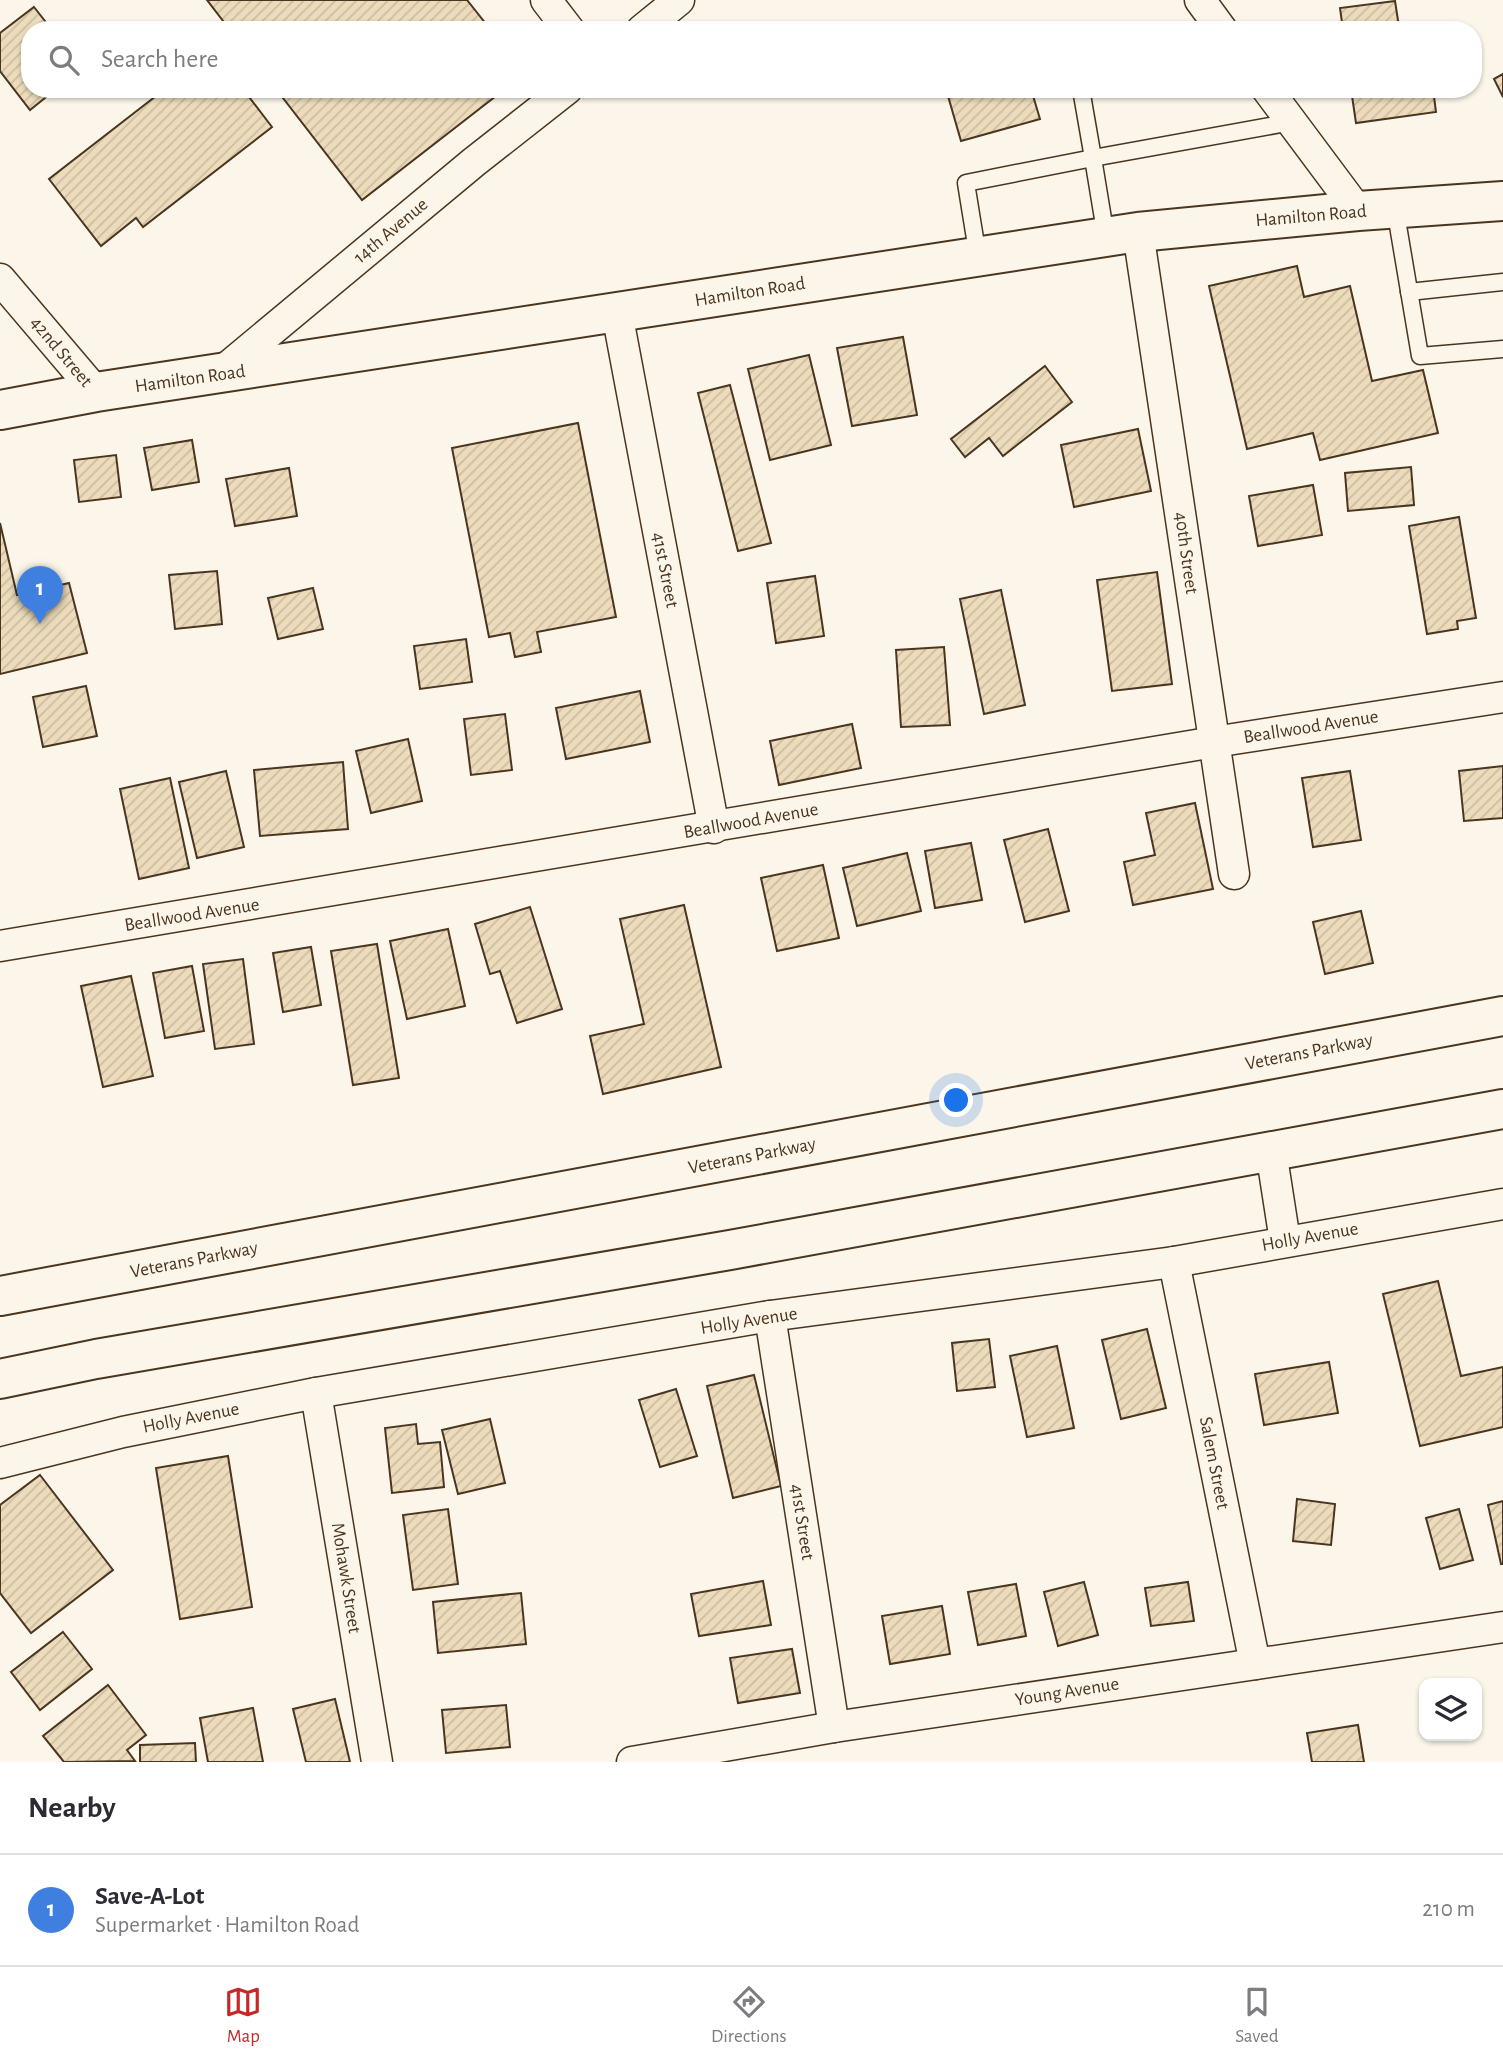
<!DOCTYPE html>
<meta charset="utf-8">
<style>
body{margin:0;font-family:"Alegreya Sans",sans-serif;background:#f7f7f7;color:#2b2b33}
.controls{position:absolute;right:21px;bottom:21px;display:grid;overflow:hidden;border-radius:14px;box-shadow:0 2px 5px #0004}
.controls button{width:63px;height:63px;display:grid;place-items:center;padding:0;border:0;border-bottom:2px solid #e1e1e2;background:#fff;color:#2b2b33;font:35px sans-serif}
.you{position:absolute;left:957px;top:1101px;width:24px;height:24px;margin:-18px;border:5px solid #fff;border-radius:50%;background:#1a73e8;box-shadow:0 0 0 10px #1a73e833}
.badge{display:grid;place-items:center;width:46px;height:46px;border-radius:50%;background:#c62828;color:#fff;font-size:23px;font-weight:700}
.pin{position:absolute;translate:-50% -58px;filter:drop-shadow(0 2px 4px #0008)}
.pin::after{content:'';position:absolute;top:37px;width:24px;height:21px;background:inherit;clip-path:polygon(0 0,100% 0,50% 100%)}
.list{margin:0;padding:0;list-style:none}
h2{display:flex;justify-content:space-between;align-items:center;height:91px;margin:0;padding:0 28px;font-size:30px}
h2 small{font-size:23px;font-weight:400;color:#7c7c81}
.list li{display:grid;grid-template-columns:46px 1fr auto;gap:21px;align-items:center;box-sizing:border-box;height:112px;padding:0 28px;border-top:2px solid #e1e1e2}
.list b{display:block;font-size:26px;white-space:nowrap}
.list p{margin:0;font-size:23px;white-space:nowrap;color:#7c7c81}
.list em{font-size:23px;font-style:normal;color:#7c7c81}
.icon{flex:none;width:38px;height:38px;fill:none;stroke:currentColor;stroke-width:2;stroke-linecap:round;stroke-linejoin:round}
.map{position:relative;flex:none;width:1503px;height:1762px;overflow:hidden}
.search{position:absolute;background:#fff;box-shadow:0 2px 5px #0004;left:21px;right:21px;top:21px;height:77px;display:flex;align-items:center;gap:18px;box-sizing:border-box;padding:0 24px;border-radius:28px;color:#7c7c81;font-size:26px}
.sheet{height:203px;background:#fff}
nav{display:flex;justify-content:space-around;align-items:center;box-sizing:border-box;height:98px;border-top:2px solid #e1e1e2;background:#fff;font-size:19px;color:#7c7c81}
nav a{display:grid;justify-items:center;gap:4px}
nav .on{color:#c62828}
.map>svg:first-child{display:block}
</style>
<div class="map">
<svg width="1503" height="1762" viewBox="0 0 1503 1762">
<defs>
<pattern id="building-hatch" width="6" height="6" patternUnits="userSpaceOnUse" patternTransform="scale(1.75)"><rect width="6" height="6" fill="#ecdcbc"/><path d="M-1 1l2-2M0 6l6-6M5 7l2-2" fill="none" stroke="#ccbda1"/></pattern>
</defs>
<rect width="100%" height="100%" fill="#fbf6e9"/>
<!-- building -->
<g fill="url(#building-hatch)" stroke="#4a3520" stroke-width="2">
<path d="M 207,0 L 467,0 L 490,29 L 230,30 Z"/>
<path d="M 1395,1 L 1399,27 L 1424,24 L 1425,30 L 1343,30 L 1340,8 Z"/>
<path d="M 34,7 L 52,30 L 30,30 L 30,89 L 56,89 L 30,110 L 0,71 L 0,33 Z"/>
<path d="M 1503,74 L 1503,97 L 1494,79 Z"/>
<path d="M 165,89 L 243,89 L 272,127 L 143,227 L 136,218 L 101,246 L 49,179 Z"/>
<path d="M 276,89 L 505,89 L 362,200 Z"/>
<path d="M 946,89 L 1031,89 L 1040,119 L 961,141 Z"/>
<path d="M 1351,89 L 1433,89 L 1436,112 L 1356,123 Z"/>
<path d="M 1297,266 L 1304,297 L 1350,286 L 1372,381 L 1423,370 L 1438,433 L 1320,460 L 1313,433 L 1247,449 L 1209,286 Z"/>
<path d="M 903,337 L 917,415 L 852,426 L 837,348 Z"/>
<path d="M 809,355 L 831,445 L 770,460 L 748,369 Z"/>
<path d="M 1045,366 L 1072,402 L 1003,456 L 989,438 L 965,457 L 951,439 Z"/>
<path d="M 730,385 L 771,543 L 738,551 L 698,393 Z"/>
<path d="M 578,423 L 616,617 L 537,632 L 541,652 L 515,657 L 510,633 L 489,637 L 452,448 Z"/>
<path d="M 1138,429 L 1151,491 L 1074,507 L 1061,445 Z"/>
<path d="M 192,440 L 199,482 L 152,490 L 144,448 Z"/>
<path d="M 116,455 L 121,497 L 79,502 L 74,460 Z"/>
<path d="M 1411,467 L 1414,505 L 1348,511 L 1345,473 Z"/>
<path d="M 289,468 L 297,516 L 235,526 L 226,479 Z"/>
<path d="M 1313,485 L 1322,535 L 1258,546 L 1249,496 Z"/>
<path d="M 1459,517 L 1476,618 L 1457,621 L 1458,629 L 1427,634 L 1409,526 Z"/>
<path d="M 0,523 L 17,595 L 69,583 L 87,653 L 0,674 Z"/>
<path d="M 217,571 L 222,624 L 175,629 L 169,575 Z"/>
<path d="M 1157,572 L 1172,684 L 1112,691 L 1097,580 Z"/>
<path d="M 815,576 L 824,636 L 776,643 L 767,583 Z"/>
<path d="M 313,588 L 323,629 L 278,639 L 268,598 Z"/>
<path d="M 1001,590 L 1025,705 L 984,714 L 960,599 Z"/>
<path d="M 466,639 L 472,682 L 420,689 L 414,646 Z"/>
<path d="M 944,647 L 950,725 L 901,727 L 896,650 Z"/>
<path d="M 86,686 L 97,736 L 43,747 L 33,697 Z"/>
<path d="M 640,691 L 650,742 L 566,759 L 556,708 Z"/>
<path d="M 505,714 L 512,770 L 471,775 L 464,719 Z"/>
<path d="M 852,724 L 861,768 L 779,785 L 770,741 Z"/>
<path d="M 408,739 L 422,801 L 371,813 L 356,751 Z"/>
<path d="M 343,762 L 348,829 L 260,836 L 254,770 Z"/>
<path d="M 1503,766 L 1503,818 L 1464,821 L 1459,771 Z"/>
<path d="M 226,771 L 244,847 L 197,858 L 179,782 Z"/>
<path d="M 1350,771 L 1361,840 L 1313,847 L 1302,778 Z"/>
<path d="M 170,778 L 189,868 L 139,879 L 120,789 Z"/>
<path d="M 1195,803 L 1213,889 L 1133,905 L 1124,862 L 1155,855 L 1146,813 Z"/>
<path d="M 1048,829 L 1069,911 L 1025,922 L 1004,840 Z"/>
<path d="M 971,843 L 982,900 L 935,908 L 925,851 Z"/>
<path d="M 907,853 L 921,911 L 857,926 L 843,868 Z"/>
<path d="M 823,865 L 839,938 L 777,951 L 761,878 Z"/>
<path d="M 684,905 L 721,1067 L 603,1094 L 590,1036 L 644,1024 L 620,919 Z"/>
<path d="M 530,907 L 562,1009 L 517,1023 L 500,971 L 490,974 L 475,924 Z"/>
<path d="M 1361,911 L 1373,963 L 1325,974 L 1313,922 Z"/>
<path d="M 448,929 L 465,1006 L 407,1019 L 390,941 Z"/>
<path d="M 377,944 L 399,1078 L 353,1085 L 331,951 Z"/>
<path d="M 311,947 L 321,1005 L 283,1012 L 273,953 Z"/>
<path d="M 243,959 L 254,1044 L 215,1049 L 203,964 Z"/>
<path d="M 192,966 L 204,1031 L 165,1038 L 153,973 Z"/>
<path d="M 131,976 L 153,1076 L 103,1087 L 81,986 Z"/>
<path d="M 1438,1281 L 1461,1376 L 1503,1367 L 1503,1427 L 1420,1446 L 1383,1294 Z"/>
<path d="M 1147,1329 L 1166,1408 L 1121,1419 L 1102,1340 Z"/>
<path d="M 989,1339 L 995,1387 L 957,1391 L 952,1343 Z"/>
<path d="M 1057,1346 L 1074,1428 L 1027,1437 L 1010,1356 Z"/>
<path d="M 1329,1362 L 1338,1413 L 1264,1425 L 1255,1374 Z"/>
<path d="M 754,1375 L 781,1486 L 733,1498 L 707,1386 Z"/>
<path d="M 676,1389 L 697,1456 L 660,1467 L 639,1400 Z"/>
<path d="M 490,1419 L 505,1483 L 458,1494 L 442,1430 Z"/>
<path d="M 416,1424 L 418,1444 L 440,1442 L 444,1487 L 392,1493 L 385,1428 Z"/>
<path d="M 228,1456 L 252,1607 L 180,1619 L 156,1468 Z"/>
<path d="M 40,1475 L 113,1570 L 31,1633 L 0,1593 L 0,1505 Z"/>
<path d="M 1297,1499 L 1335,1504 L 1331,1545 L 1293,1541 Z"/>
<path d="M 1503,1501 L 1503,1564 L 1501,1564 L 1488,1505 Z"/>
<path d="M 448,1509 L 458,1584 L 413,1590 L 403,1515 Z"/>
<path d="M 1459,1509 L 1473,1560 L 1440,1569 L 1426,1518 Z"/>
<path d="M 763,1581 L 771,1625 L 699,1636 L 691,1594 Z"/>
<path d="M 1084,1582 L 1098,1635 L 1058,1646 L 1044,1592 Z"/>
<path d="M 1188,1582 L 1194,1621 L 1151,1626 L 1145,1588 Z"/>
<path d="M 1016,1584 L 1026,1636 L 978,1645 L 968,1592 Z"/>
<path d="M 521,1593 L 526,1644 L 438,1653 L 433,1602 Z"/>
<path d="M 942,1606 L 950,1654 L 890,1664 L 882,1616 Z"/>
<path d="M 63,1632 L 92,1669 L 40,1710 L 11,1672 Z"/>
<path d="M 792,1649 L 800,1693 L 738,1703 L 730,1658 Z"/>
<path d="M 108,1685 L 146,1735 L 127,1750 L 135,1761 L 64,1762 L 43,1736 Z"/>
<path d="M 335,1699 L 350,1762 L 306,1762 L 293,1709 Z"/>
<path d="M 506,1705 L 510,1747 L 446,1753 L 442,1710 Z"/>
<path d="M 253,1708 L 263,1762 L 208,1762 L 200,1718 Z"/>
<path d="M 1358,1725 L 1364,1762 L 1312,1762 L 1307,1733 Z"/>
<path d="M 195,1743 L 196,1762 L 140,1762 L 140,1745 Z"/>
</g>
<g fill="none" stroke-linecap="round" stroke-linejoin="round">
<defs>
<g id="lane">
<path d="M 1081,89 L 1093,158 L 1292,122"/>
<path d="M 1395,208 L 1420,356 L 1503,349"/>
<path d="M 978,257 L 966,183 L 1093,158 L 1106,237"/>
<path d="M 1409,292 L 1503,282"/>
</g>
<g id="street">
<path d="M 546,0 L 569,30"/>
<path d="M 1200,0 L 1222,30"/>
<path d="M 642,30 L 679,0"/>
<path d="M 1267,89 L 1358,211"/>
<path d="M 1138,232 L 1234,874"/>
<path d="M 0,279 L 96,392"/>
<path d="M 617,313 L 714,828"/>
<path d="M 218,375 L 474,162 L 567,89"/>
<path d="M 0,946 L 1214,742 L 1503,697"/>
<path d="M 1271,1151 L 1285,1241"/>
<path d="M 1174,1262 L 1255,1664"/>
<path d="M 770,1316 L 834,1727"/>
<path d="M 316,1393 L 377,1762"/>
<path d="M 0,1463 L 123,1432 L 316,1393 L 770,1316 L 1174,1262 L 1503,1204"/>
<path d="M 632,1762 L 834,1727 L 1503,1627"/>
</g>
<path id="secondary" d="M 0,410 L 96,392 L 1138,232 L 1358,211 L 1503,201"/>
<g id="primary">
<path d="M 0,1296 L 1503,1016"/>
<path d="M 0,1379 L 96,1359 L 730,1250 L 1503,1109"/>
</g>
</defs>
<!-- lane casing -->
<use href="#lane" stroke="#4a3520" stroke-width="19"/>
<!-- street casing -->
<use href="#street" stroke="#4a3520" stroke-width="33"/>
<!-- secondary casing -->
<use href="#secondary" stroke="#4a3520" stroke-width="42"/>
<!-- primary casing -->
<use href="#primary" stroke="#4a3520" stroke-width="42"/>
<!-- lane -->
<use href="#lane" stroke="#fbf6e9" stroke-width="16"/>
<!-- street -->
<use href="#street" stroke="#fbf6e9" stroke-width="30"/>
<!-- secondary -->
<use href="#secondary" stroke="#fbf6e9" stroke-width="38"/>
<!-- primary -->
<use href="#primary" stroke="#fbf6e9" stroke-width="38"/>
</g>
<g text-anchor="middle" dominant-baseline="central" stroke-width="5" stroke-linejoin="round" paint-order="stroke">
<!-- street labels -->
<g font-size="19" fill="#4a3520" stroke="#fbf6e9">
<text transform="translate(1311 216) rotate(-5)">Hamilton Road</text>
<text transform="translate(391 231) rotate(-40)">14th Avenue</text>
<text transform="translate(750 292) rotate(-9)">Hamilton Road</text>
<text transform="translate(61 352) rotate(50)">42nd Street</text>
<text transform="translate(190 379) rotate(-8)">Hamilton Road</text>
<text transform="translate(1186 553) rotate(82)">40th Street</text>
<text transform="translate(665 570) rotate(79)">41st Street</text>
<text transform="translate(1311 727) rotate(-9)">Beallwood Avenue</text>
<text transform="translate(751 821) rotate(-10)">Beallwood Avenue</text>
<text transform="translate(192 915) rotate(-9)">Beallwood Avenue</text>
<text transform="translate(1309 1052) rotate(-11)">Veterans Parkway</text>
<text transform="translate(752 1156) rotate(-11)">Veterans Parkway</text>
<text transform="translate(1310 1237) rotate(-10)">Holly Avenue</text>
<text transform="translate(194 1260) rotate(-11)">Veterans Parkway</text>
<text transform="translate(749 1321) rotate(-9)">Holly Avenue</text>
<text transform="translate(191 1418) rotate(-11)">Holly Avenue</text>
<text transform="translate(1214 1463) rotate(79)">Salem Street</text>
<text transform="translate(802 1522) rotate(81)">41st Street</text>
<text transform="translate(346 1578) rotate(81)">Mohawk Street</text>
<text transform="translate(1067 1692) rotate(-9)">Young Avenue</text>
</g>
</g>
</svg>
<div class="controls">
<button><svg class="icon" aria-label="layers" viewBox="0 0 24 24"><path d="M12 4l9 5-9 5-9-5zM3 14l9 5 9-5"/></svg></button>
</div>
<div class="you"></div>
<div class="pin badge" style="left:40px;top:624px;background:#3f7fe0">1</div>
<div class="search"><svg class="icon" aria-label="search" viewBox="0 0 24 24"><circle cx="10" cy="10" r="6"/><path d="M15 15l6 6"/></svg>Search here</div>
</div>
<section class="sheet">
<h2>Nearby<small></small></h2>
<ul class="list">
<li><span class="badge" style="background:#3f7fe0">1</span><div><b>Save-A-Lot</b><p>Supermarket · Hamilton Road</p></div><em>210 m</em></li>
</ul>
</section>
<nav>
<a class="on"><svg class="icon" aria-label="map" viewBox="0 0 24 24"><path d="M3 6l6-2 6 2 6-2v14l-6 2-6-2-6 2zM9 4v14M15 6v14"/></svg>Map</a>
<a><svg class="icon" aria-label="directions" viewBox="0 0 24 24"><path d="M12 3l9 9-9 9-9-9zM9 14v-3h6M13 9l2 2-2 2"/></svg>Directions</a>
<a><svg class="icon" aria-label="saved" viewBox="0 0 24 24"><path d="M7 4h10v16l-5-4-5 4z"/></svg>Saved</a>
</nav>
